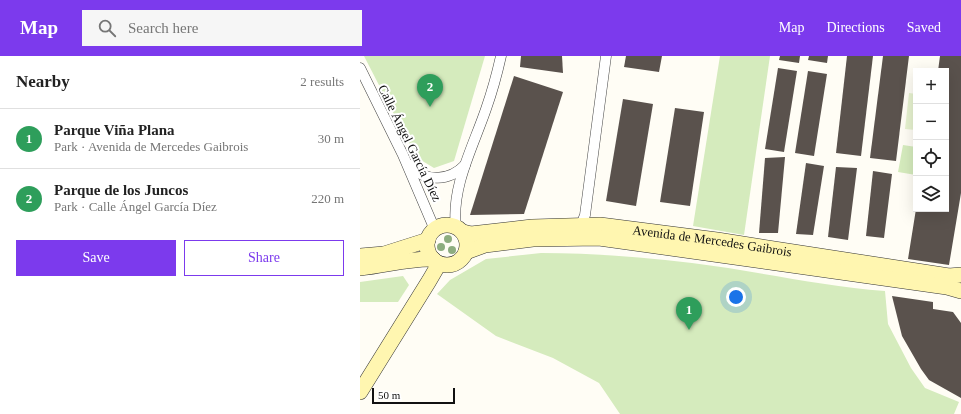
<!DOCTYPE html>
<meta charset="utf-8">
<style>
body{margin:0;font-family:Georgia,serif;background:#f6f6f6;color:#222}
.controls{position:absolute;right:12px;top:12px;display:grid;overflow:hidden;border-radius:0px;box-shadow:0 4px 16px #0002}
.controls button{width:36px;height:36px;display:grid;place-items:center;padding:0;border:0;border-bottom:1px solid #e0e0e0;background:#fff;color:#222;font:20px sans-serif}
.scale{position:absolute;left:12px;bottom:10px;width:83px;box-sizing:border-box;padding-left:4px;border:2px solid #111;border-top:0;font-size:11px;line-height:14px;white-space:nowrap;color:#111;-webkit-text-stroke:3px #fff;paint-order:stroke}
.you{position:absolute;left:376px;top:241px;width:14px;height:14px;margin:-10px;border:3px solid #fff;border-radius:50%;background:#1a73e8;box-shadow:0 0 0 6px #1a73e833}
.badge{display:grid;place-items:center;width:26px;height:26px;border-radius:50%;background:#7c3aed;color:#fff;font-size:13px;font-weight:700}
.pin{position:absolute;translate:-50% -33px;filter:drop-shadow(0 1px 2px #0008)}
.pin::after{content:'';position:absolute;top:21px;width:14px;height:12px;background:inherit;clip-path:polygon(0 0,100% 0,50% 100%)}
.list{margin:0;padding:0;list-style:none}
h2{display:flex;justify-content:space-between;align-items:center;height:52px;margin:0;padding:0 16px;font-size:17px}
h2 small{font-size:13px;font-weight:400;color:#767676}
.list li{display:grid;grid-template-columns:26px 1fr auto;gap:12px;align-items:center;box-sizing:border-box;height:60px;padding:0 16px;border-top:1px solid #e0e0e0}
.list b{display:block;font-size:15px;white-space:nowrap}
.list p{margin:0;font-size:13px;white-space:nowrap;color:#767676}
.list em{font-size:13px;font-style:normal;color:#767676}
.actions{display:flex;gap:8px;padding:12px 16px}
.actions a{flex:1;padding:9px 0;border:1px solid #7c3aed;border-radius:0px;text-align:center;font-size:14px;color:#7c3aed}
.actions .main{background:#7c3aed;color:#fff}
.icon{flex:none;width:22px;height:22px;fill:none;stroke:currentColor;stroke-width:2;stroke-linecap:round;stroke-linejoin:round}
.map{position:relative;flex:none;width:601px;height:358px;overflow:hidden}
header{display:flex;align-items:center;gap:24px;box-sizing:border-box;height:56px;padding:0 20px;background:#7c3aed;color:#fff}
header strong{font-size:19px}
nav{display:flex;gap:22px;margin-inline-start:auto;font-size:14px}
.search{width:280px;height:36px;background:#f6f6f6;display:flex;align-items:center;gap:10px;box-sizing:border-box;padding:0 14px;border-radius:0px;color:#767676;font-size:15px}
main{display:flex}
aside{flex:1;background:#fff}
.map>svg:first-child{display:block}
</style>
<header>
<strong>Map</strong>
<div class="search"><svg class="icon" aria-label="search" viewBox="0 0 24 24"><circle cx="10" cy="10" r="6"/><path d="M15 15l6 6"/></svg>Search here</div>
<nav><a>Map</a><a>Directions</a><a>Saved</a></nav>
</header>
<main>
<aside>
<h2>Nearby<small>2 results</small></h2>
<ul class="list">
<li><span class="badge" style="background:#2e9e5b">1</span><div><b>Parque Viña Plana</b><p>Park · Avenida de Mercedes Gaibrois</p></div><em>30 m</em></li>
<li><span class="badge" style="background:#2e9e5b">2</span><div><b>Parque de los Juncos</b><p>Park · Calle Ángel García Díez</p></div><em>220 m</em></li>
</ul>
<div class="actions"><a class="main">Save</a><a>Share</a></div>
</aside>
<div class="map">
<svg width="601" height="358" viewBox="0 0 601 358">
<rect width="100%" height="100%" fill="#fffdf5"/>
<!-- green -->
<g fill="#d5ebbd">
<path d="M 4,0 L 125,0 L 94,105 L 74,112 L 56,101 Z"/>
<path d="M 360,0 L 410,0 L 384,179 L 333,170 Z"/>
<path d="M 543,89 L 556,91 L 556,119 L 538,116 Z"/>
<path d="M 181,197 C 232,197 281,201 332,207 C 397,215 460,230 525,235 L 528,268 L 551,312 L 565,332 L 599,346 L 594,358 L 260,358 L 239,327 L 193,302 L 136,280 L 77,238 L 90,224 L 126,203 Z"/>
<path d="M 43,220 L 49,229 L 38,246 L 0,246 L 0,226 Z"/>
</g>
<!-- pitch -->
<path fill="#e6f2cf" d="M 549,37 L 556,38 L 556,74 L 545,73 Z"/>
<!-- building -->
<g fill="#5a524d">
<path d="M 161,0 L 202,0 L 203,17 L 160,11 Z"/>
<path d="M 266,0 L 302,0 L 299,16 L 264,11 Z"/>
<path d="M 420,0 L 440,0 L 439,7 L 419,4 Z"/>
<path d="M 449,0 L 468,0 L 467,7 L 448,4 Z"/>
<path d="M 487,0 L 513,0 L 501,100 L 476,97 Z"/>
<path d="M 523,0 L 549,0 L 536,105 L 510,102 Z"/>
<path d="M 580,0 L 601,0 L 601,137 L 589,209 L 548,203 L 556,153 L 586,153 L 586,15 L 578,15 Z"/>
<path d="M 418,12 L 437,15 L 424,96 L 405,93 Z"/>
<path d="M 448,15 L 467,18 L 454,100 L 435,97 Z"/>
<path d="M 154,20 L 203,36 L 164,158 L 110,159 Z"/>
<path d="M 263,43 L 293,48 L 276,150 L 246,145 Z"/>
<path d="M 315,52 L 344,56 L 330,150 L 300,146 Z"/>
<path d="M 425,101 L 418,177 L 399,177 L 405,102 Z"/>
<path d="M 446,107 L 464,110 L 453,179 L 436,178 Z"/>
<path d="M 476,111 L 497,112 L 488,184 L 468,181 Z"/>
<path d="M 513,115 L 532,118 L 524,182 L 506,180 Z"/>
<path d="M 532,240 L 573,246 L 573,253 L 593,256 L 601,267 L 601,342 L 569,324 L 561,313 L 542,280 Z"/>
</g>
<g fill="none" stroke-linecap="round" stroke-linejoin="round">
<defs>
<g id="street">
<path d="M 0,12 L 43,99 L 75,174"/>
<path d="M 50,109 C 65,127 90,125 105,109"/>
<path d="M 221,169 L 225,159 L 246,0"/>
<path d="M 96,171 C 91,131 113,91 126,53 C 132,36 137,18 141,0"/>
</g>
<g id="secondary">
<circle cx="87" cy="189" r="20"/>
<path id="s1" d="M 103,176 L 111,178 L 172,171 L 240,169 L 357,184 L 589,220 L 601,219"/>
<path d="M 106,196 L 125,189 L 173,183 L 239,182 L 587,231 L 601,235"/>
<path d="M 0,200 L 24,198 L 68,184"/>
<path d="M 0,212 C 24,210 49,202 73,203"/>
<path d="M 0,336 L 69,225 L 76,213 L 76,206"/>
</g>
</defs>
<!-- street casing -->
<use href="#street" stroke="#444" stroke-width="11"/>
<!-- secondary casing -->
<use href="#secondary" stroke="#333" stroke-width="16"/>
<!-- street -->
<use href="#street" stroke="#fff" stroke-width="10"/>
<!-- secondary -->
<use href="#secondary" stroke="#fff6b0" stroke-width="15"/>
</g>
<!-- trees -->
<g fill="#8dad7f">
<circle cx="88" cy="183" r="4"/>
<circle cx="81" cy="191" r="4"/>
<circle cx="92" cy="194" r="4"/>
</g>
<g text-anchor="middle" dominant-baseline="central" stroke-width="4" stroke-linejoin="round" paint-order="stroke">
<!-- street labels -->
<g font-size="13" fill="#111" stroke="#fff">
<text transform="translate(50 87) rotate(64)">Calle Ángel García Díez</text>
<text stroke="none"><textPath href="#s1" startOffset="251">Avenida de Mercedes Gaibrois</textPath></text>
</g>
</g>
</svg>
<div class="controls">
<button>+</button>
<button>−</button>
<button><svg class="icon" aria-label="locate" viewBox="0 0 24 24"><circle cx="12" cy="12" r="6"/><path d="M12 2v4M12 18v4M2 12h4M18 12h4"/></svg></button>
<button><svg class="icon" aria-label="layers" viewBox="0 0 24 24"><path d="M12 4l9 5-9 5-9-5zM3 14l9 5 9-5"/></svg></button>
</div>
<div class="scale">50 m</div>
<div class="you"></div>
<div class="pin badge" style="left:329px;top:274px;background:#2e9e5b">1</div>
<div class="pin badge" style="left:70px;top:51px;background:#2e9e5b">2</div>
</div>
</main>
